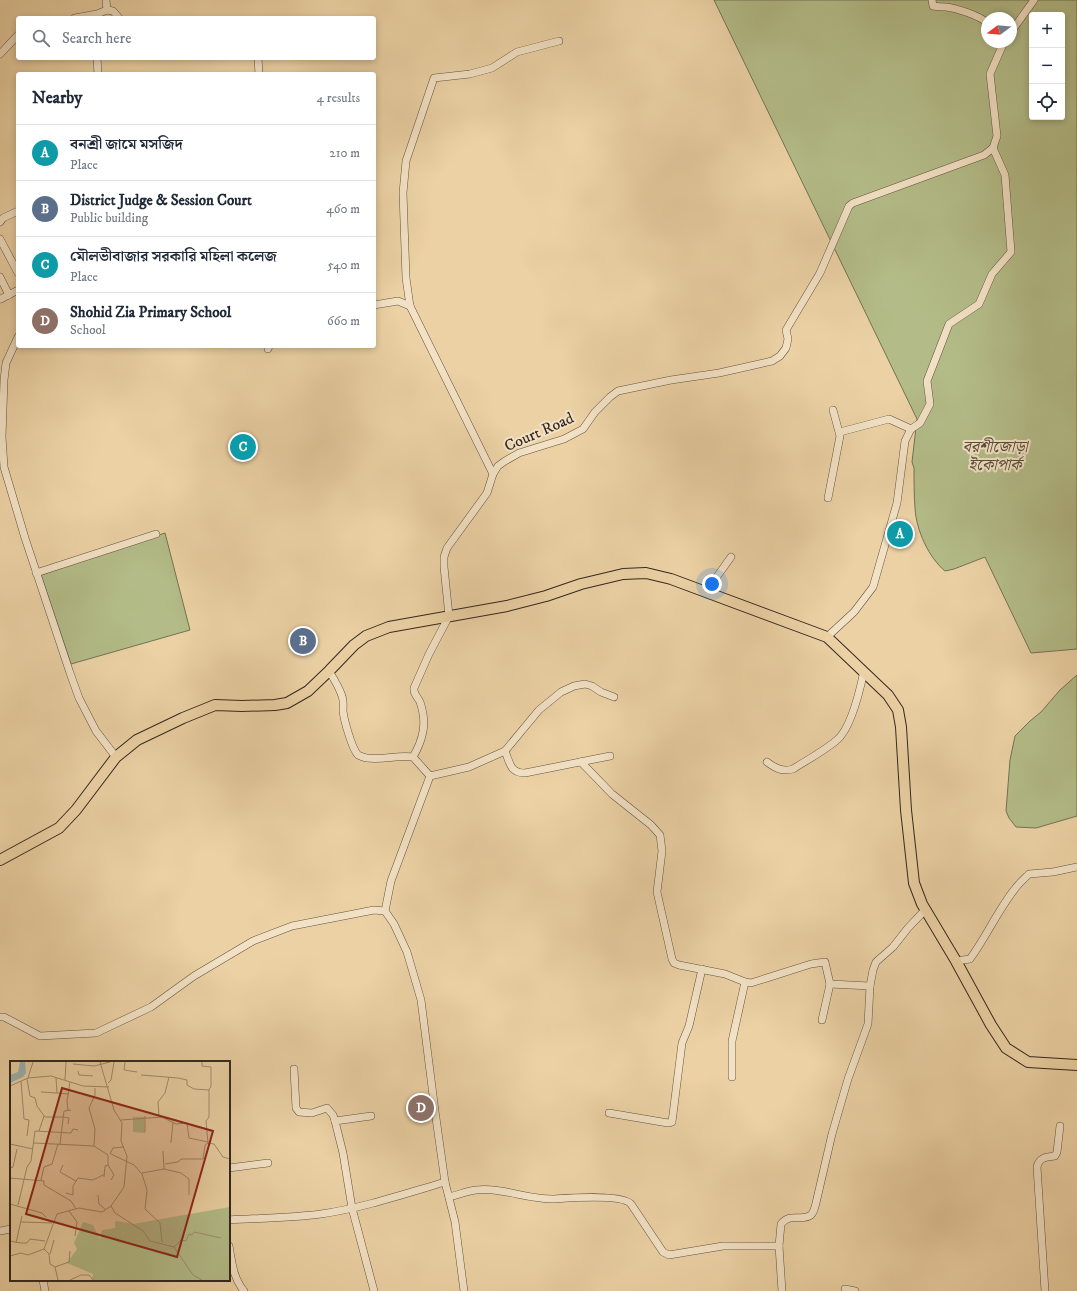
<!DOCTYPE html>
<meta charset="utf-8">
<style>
body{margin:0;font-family:"IM FELL DW Pica","Noto Serif Bengali",serif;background:#f6f6f7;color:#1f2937}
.controls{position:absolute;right:12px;top:12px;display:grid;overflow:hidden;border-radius:4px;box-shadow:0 2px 6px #0003}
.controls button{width:36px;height:36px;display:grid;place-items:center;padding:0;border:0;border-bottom:1px solid #e0e1e3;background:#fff;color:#1f2937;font:20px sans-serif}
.compass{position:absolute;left:981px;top:12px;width:36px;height:36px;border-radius:50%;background:#fff;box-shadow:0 2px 6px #0003;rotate:254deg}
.you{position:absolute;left:712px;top:584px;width:14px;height:14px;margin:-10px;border:3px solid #fff;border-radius:50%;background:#1a73e8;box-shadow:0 0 0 6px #1a73e833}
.badge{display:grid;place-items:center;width:26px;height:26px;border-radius:50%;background:#0b8043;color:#fff;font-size:13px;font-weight:700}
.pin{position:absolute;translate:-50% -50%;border:2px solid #fff;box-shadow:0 1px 4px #0006}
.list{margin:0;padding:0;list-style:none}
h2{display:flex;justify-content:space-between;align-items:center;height:52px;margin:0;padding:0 16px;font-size:17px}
h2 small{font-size:13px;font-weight:400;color:#747a83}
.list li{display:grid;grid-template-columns:26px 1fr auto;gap:12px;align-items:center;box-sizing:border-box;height:56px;padding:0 16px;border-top:1px solid #e0e1e3}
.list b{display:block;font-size:15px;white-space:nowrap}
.list p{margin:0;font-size:13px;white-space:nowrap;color:#747a83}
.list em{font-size:13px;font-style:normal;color:#747a83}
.icon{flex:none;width:22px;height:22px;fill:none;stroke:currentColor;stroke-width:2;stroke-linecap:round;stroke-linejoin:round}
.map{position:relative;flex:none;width:1077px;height:1291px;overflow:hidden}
.search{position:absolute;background:#fff;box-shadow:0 2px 6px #0003;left:16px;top:16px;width:360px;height:44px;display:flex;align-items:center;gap:10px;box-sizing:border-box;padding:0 14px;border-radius:4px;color:#747a83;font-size:15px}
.panel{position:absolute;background:#fff;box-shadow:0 2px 6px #0003;left:16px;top:72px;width:360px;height:276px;border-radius:4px}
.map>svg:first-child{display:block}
</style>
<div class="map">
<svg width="1077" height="1291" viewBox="0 0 1077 1291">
<rect width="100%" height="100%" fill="#ebd1a4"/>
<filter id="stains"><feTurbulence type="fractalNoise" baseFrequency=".005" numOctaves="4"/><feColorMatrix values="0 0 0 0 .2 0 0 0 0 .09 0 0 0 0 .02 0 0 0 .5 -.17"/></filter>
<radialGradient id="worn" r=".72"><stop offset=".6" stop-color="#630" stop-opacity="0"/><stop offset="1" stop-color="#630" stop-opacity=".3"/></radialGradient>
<!-- green -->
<g fill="#b3bc88" stroke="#747254" fill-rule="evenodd">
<path d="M 714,0 L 1077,0 L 1077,649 L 1031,653 L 985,557 L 954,569 L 945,571 C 929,558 916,530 915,508 C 914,495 914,481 914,468 L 912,462 L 917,419 ZM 1032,15 L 1062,15 L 1062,117 L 1032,117 ZM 987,18 L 1011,18 L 1011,42 L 987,42 Z"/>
<path d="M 165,533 L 190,630 L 71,664 L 41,575 Z"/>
<path d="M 1077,675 L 1077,816 L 1036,828 L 1016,827 L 1009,818 L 1006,811 L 1010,760 L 1015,736 L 1030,721 L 1041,712 L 1060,690 Z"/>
</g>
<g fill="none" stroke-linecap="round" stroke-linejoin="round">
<defs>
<g id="minor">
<path d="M 106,0 L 107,10"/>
<path d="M 932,0 L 933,6 C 938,7 942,7 946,7 C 956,8 981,16 987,23"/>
<path d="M 75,18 L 97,14 L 107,10 L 113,11 L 119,18"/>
<path d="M 1011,32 L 1034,0"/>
<path d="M 0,54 L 18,35"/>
<path d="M 97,58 L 98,74"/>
<path d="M 258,58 L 259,74"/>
<path d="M 0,222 L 3,218 L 18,211"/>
<path d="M 0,239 L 18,273"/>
<path d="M 0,277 L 9,295"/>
<path d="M 1,299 L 18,290"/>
<path d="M 374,305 L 398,301 L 410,306"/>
<path d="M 18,337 L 6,363 L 4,380 L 2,437 L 4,467 L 25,538 L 70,673 L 79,698 L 96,731 L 116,757"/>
<path d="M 268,349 L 269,346"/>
<path d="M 840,432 L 889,419 L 911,429"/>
<path d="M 493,474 L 410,306 L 406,278 L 403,193 L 406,161 L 434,78 L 470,74 L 492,68 L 517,52 L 559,41"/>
<path d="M 828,498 L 840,436 L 833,410"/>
<path d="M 36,573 L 156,534"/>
<path d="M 706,592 L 731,557"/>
<path d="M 827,637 L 854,612 L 873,587 L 897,503 L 905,441 L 911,429 L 920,423 L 930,404 L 927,381 L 949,324 L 979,304 L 992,274 L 1011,252 L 1005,175 L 993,148 L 997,136 L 990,74 L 1004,42"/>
<path d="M 329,671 C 334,679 339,687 342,696 C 344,701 343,706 343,711 C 344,720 352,749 358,755 C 361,756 364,758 367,758 C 383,760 398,755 413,757 L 430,776"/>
<path d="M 505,751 C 510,763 510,773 525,773 L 610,756"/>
<path d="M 413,757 C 424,738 427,722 420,702 C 418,697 413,694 414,688 L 429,654 L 449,616 L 444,567 L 444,557 L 447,548 L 487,493 L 493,474 L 498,466 L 505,461 L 519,453 L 564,439 L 583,429 L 595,412 L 610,397 L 618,391 L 671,380 L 719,373 L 772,361 L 780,356 L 786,348 L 788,339 L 786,330 L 820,273 L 849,206 L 853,203 L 984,155 L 993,148"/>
<path d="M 581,762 L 612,794 L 651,825 L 660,835 L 662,851 L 657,892 L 672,959 L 674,963 L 679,965 L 725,974 L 745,982 L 751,983 L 811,964 L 825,962 L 830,984 L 822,1020"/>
<path d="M 767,762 C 775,768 782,772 793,769 C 807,760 824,751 837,740 C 851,728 860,690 864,671"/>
<path d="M 385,911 L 394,924 L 407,952 L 421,1000 L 435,1111 L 445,1182 L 455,1222 L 464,1291"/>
<path d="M 956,961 L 970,959 C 986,937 997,912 1014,890 C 1018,884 1024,879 1029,874 L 1053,872 L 1077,867"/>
<path d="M 830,984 L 870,986"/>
<path d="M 0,1017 L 4,1017 L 40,1036 L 96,1033 L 151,1007 L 194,976 L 253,941 L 292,926 L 374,910 L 385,911 L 391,881 L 430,776 L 469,767 L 505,751 L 539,710 L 561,692 L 574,686 L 585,684 L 592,686 L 601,692 L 614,697"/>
<path d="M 294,1069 L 296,1108 L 299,1112 L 312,1113 L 327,1108 L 333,1115 L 335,1121 L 343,1153 L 352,1208 L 374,1291"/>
<path d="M 732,1077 L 732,1041 L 745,982"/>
<path d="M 609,1113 L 668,1123 L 672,1122 L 682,1043 L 689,1026 L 702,969"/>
<path d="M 335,1121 L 371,1116"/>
<path d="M 229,1168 L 268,1163"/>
<path d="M 449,1197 C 458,1195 467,1191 476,1190 C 502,1187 529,1200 555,1199 C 570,1198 622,1194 631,1204 L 663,1252 L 669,1255 L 723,1246 L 779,1246"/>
<path d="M 229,1220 C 259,1218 291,1218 321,1214 C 363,1208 404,1194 445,1182"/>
<path d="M 0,1231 L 11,1229"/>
<path d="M 229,1246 C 232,1262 233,1278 244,1291"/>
<path d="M 43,1280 L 45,1291"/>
<path d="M 845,1289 L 855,1291"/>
<path d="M 782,1291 L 779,1246 L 781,1224 C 791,1212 802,1222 811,1215 C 814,1212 815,1207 816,1203 L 832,1134 L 848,1079 L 868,1024 L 870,986 L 873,970 L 876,962 L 893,947 L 908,928 L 925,910"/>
<path d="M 1045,1291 L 1037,1167 C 1039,1157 1047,1157 1055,1156 L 1057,1152 L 1060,1126"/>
</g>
<path id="highway" d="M 0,860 L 59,828 L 76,810 L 116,757 L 137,740 L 183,718 L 215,705 L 242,706 L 275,705 L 287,703 L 308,691 L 329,671 L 354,645 L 366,636 L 389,627 L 507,606 L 546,596 L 581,584 L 623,574 L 646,573 L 671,579 L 827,637 L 888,695 L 898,710 L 901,727 L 906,810 L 914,883 L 922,904 L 956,961 L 991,1025 L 1006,1048 L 1028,1062 L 1077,1065"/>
</defs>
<!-- minor casing -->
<use href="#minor" stroke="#625241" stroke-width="8"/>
<!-- highway casing -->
<use href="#highway" stroke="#342720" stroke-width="12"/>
<!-- minor -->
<use href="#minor" stroke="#f2e1c4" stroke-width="7"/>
<!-- highway -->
<use href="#highway" stroke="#ebd1a4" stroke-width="10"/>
</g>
<g text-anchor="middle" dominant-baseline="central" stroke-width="4" stroke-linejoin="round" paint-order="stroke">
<!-- street labels -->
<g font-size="16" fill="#342720" stroke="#f2e1c4">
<text transform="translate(539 432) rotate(-24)">Court Road</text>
</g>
<!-- park labels -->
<g font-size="16" font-style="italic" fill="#544c3a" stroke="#f2e1c4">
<text x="995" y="447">বরশীজোড়া<tspan x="995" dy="18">ইকোপার্ক</tspan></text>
</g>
</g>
<!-- overview -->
<g transform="translate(10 1061)">
<rect width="220" height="220" fill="#ebd1a4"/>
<path d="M 123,56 L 134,56 L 135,72 L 123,71 ZM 220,146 L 220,219 L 82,219 L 83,213 L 57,202 L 67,188 L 64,182 L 73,161 L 83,164 L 90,178 L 92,169 L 105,167 L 105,161 L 107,160 L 123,163 Z" fill="#b3bc88"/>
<path d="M 10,1 L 15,1 L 16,12 L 13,16 L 0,22 L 0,14 L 8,11 Z" fill="#9cb4b1"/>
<path fill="none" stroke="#a28d6f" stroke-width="1" d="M 115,1 L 114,9 L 127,11M 63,3 L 84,5 L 100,1M 68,10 L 69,14 L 83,15M 131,14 L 168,17 L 177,19 L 177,24 L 184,28 L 199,29M 18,17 L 23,1M 46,17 L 47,32 L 59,33M 17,18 L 20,35 L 25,37 L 27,45 L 35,56 L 53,56M 55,19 L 56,1M 11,20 L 14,58 L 19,59 L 17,75M 98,22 L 101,19 L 104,1M 0,25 L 18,17 L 41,15 L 73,25 L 99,26M 85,27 L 85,34 L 79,47 L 85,68 L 84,85 L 98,94 L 98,104 L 104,114 L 101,119M 31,31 L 47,32M 58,49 L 57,40 L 60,21M 135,55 L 135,71M 149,55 L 148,41 L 155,32 L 159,16M 53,56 L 59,57 L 58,63M 111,59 L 152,56 L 166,63 L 177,62 L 179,77 L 198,81M 29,70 L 34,55M 24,82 L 84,85M 161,82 L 163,61M 198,82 L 204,83 L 213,96 L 220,98M 0,83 L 23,88M 50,83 L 54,50 L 61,49M 153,90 L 154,108M 100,93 L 103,87 L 114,86M 101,93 L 124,104 L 132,113 L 137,129 L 135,148 L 150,162 L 152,181M 155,103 L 168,101 L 171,98 L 193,98 L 195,84 L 198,82 L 196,60 L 199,56 L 199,28 L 201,26 L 201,6 L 192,5 L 192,1M 53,104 L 50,111 L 66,120M 0,107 L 3,106 L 7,88M 132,112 L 154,108 L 171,112 L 179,118 L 179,134M 94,116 L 95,105 L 98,104M 0,117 L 34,120 L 34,124 L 61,140 L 66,148M 31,119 L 34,106 L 42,103 L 48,83M 56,132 L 63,134 L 63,125 L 68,117 L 83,119 L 95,113M 88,134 L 89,143 L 95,148M 0,143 L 32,152 L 36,156M 8,144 L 17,106 L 21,100 L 25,70 L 61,72 L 63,68 L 68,69M 101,145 L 105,152 L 133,170 L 140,180 L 164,186 L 183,214 L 192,219M 59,150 L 67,161 L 65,175M 11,161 L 42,162M 0,180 L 10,182 L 17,182 L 20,178 L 35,180M 6,182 L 12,155M 164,186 L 171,179 L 176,180 L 179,173 L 182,174 L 184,171 L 211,177M 34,188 L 39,193 L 40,203 L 45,206 L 48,219M 40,193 L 44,179M 0,195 L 11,192 L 18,194 L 34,188 L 47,153 L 69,147 L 92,151 L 101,145 L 114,126 L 117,95 L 111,80 L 112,62 L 104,49 L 90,1M 45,206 L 59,201 L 60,190M 60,219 L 71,214 L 79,214 L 83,219"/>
<path fill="#8f2418" fill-opacity="0.15" stroke="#8f2418" stroke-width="2" d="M 52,27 L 203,70 L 167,196 L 16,153 Z"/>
<rect width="220" height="220" fill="none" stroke="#342720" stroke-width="2"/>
</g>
<rect width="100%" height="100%" filter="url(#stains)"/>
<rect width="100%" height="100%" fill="url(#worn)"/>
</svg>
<div class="controls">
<button>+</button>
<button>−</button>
<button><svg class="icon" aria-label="locate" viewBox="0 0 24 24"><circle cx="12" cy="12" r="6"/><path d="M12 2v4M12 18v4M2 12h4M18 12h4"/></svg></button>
</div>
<svg class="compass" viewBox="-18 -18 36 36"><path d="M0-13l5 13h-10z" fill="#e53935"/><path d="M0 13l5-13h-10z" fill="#747a83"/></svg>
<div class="you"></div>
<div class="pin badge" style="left:900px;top:534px;background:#0f9aa8">A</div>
<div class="pin badge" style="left:303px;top:641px;background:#5c6f8a">B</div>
<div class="pin badge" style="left:243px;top:447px;background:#0f9aa8">C</div>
<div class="pin badge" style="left:421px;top:1108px;background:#8d6e63">D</div>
<div class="search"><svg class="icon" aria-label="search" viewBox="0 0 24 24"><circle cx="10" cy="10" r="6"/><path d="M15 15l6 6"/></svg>Search here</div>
<section class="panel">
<h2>Nearby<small>4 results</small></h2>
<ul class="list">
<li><span class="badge" style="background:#0f9aa8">A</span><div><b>বনশ্রী জামে মসজিদ</b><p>Place</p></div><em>210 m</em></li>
<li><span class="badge" style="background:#5c6f8a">B</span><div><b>District Judge &amp; Session Court</b><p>Public building</p></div><em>460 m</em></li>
<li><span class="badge" style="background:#0f9aa8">C</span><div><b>মৌলভীবাজার সরকারি মহিলা কলেজ</b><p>Place</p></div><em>540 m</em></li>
<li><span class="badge" style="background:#8d6e63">D</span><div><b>Shohid Zia Primary School</b><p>School</p></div><em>660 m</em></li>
</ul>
</section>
</div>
